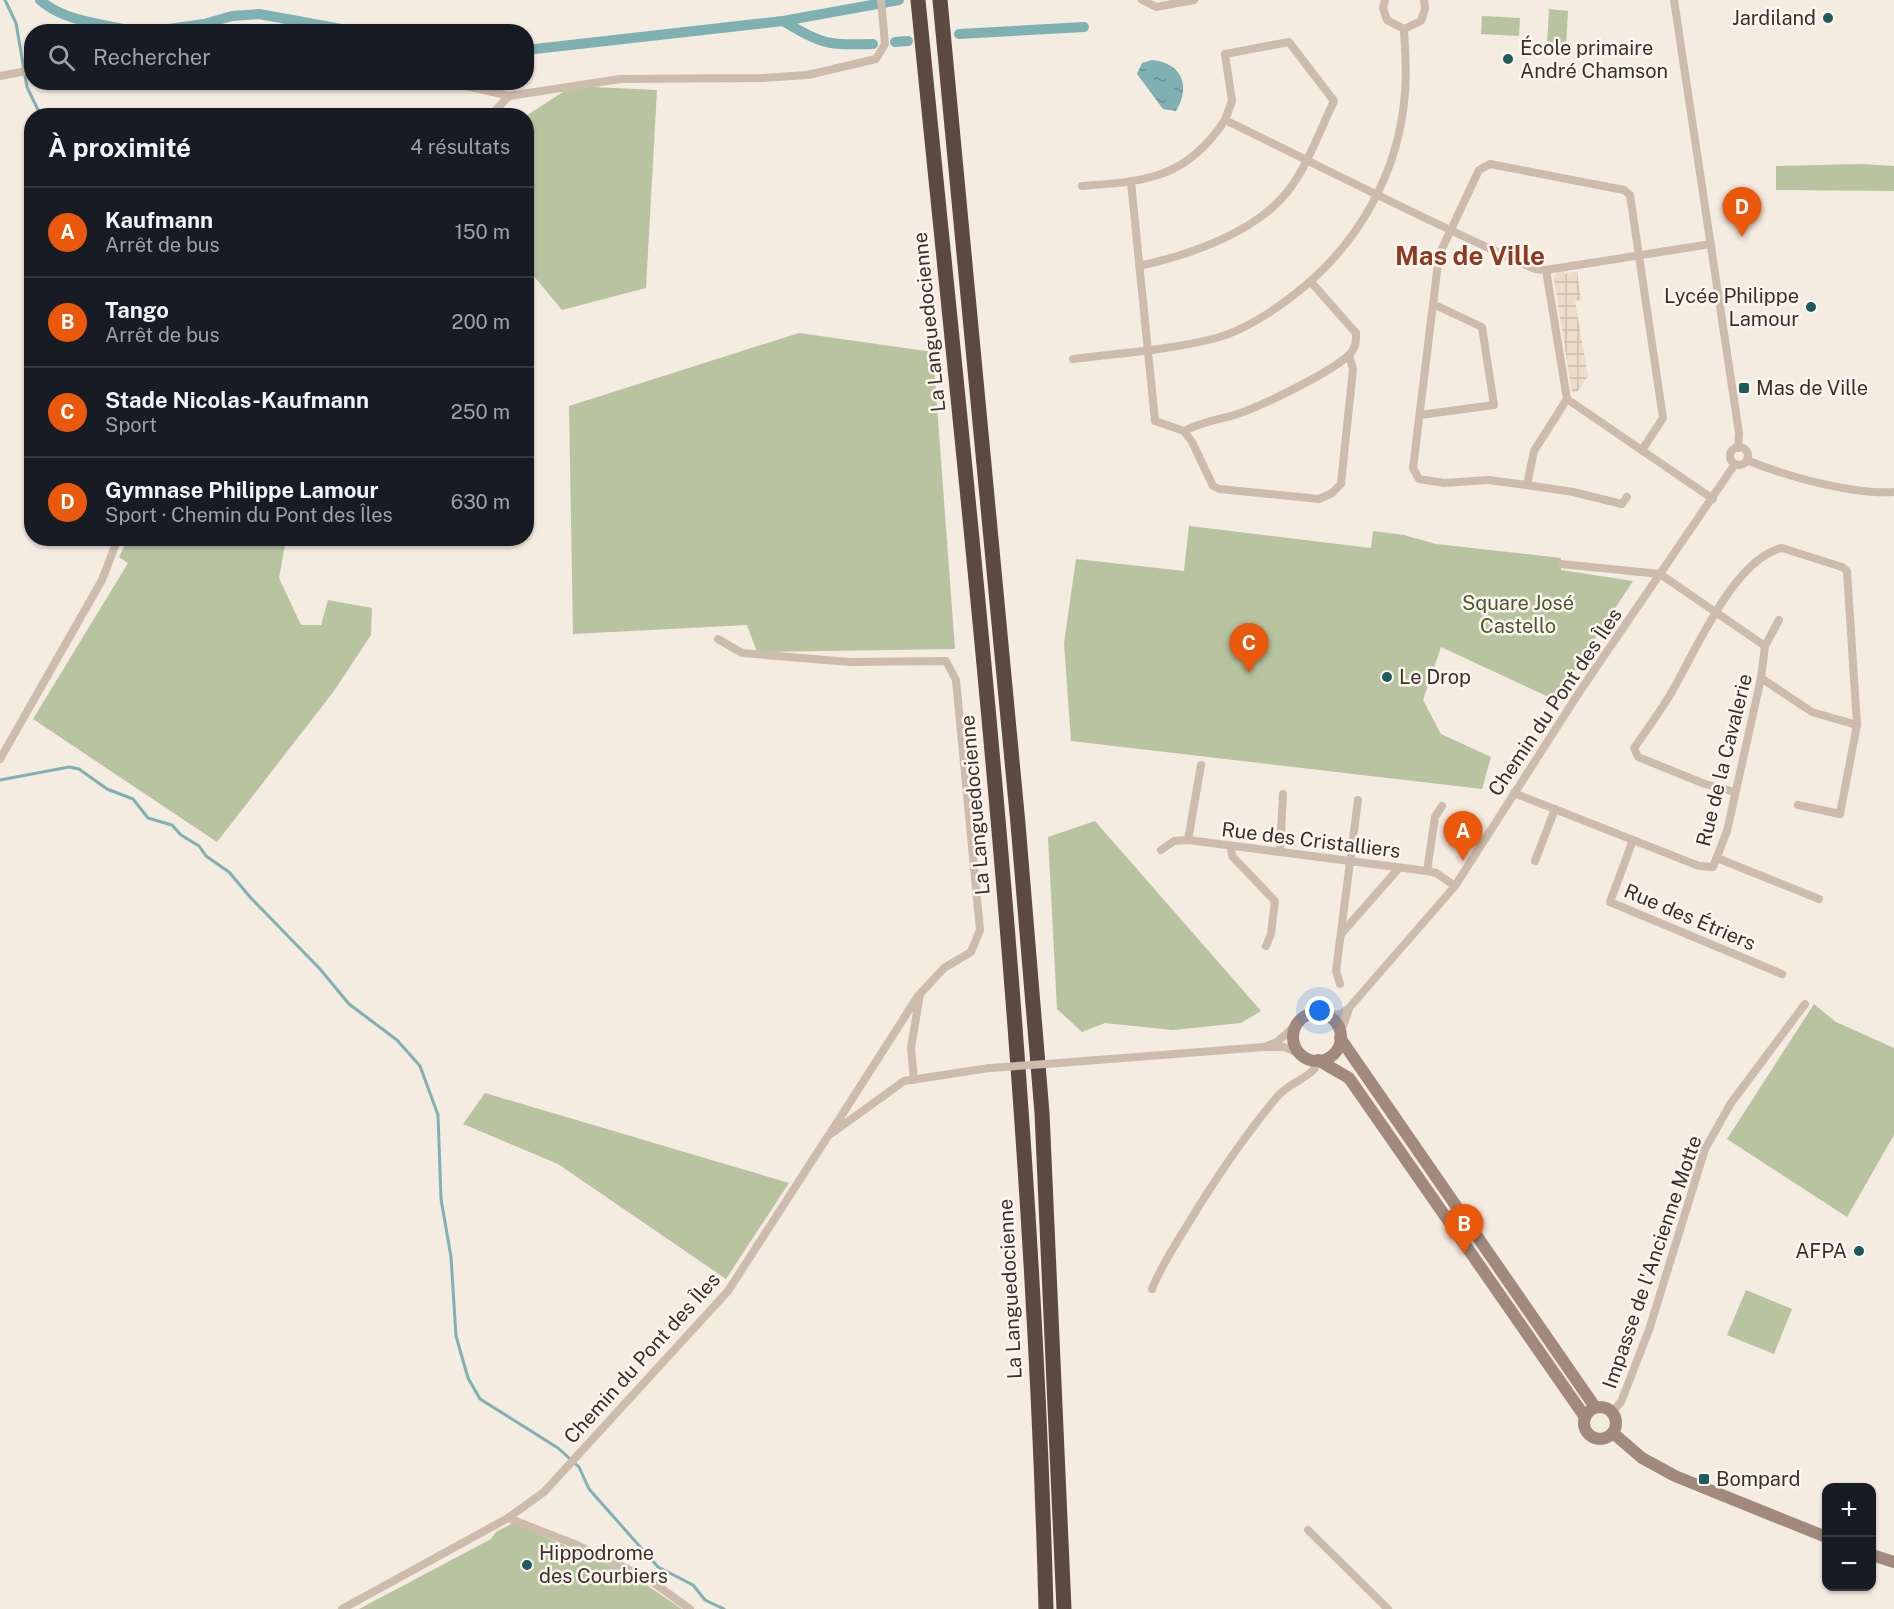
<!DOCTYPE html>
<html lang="fr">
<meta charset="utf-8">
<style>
body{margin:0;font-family:"Public Sans",sans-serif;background:#242831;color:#f1f3f6}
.controls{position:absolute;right:18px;bottom:18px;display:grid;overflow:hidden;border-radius:12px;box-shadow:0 2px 4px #0004}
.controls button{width:54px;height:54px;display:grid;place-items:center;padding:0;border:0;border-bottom:2px solid #363941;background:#171b24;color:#f1f3f6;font:30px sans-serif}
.you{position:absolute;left:1320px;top:1011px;width:21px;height:21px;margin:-15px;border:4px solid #fff;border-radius:50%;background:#1a73e8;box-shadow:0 0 0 9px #1a73e833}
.badge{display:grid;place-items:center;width:39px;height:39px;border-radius:50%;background:#ea580c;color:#fff;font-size:20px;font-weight:700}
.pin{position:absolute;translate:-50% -50px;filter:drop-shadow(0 2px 3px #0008)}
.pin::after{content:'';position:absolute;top:32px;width:21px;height:18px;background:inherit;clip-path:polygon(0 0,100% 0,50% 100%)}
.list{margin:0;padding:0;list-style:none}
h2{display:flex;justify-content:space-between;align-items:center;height:78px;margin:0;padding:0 24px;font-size:26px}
h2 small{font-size:20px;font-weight:400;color:#9ea1a6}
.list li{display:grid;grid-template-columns:39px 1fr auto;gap:18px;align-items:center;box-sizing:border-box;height:90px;padding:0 24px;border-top:2px solid #363941}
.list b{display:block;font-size:22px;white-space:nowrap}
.list p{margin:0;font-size:20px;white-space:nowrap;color:#9ea1a6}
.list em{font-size:20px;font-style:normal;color:#9ea1a6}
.icon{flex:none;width:33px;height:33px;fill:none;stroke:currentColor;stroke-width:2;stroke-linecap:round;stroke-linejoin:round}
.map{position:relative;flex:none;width:1894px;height:1609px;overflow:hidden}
.search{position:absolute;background:#171b24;box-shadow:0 2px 4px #0004;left:24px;top:24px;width:510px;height:66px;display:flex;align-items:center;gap:15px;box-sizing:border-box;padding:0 21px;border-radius:24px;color:#9ea1a6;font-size:22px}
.panel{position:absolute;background:#171b24;box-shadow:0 2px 4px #0004;left:24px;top:108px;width:510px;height:438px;border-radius:24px}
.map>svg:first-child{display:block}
</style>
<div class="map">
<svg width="1894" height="1609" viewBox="0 0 1894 1609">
<defs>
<pattern id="plaza-grid" width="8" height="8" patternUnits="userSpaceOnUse" patternTransform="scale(1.5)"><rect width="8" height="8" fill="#ecdcc8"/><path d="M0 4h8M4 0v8" fill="none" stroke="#cbbdac"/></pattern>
<pattern id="water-ripples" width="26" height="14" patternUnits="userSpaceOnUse" patternTransform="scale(1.5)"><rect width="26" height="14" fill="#7fb0b2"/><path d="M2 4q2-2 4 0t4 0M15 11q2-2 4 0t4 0" fill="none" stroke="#699091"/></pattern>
</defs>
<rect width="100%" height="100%" fill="#f4ebe1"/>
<!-- green -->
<g fill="#b8c4a0">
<path d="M 1549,9 L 1568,11 L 1566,47 L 1547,46 Z"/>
<path d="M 1482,16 L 1520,18 L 1519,36 L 1481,34 Z"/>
<path d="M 572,86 L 657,90 L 646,288 L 562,310 L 527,268 L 526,116 Z"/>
<path d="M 1861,164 L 1894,166 L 1894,191 L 1776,190 L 1776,166 Z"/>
<path d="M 799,333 L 933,352 L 955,649 L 757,652 L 747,625 L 573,634 L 569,406 Z"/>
<path d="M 1189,526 L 1371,548 L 1373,531 L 1404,535 L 1436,544 L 1561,558 L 1561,570 L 1633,581 L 1555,700 L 1441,647 L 1423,700 L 1441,734 L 1491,757 L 1482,789 L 1071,741 L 1064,643 L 1076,559 L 1184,571 Z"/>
<path d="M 128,538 L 286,539 L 279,578 L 301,625 L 321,625 L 328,600 L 372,608 L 371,635 L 334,691 L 217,842 L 33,719 L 128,563 L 119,557 Z"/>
<path d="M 1095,821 L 1261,1011 L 1241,1023 L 1173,1030 L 1105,1023 L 1082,1032 L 1057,1009 L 1048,837 Z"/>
<path d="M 1814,1004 L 1836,1022 L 1894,1048 L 1894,1135 L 1847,1217 L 1727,1139 Z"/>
<path d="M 485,1093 L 789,1183 L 726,1279 L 558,1164 L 463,1124 Z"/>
<path d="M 1746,1290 L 1792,1309 L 1774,1354 L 1727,1335 Z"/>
<path d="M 513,1523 L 642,1579 L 642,1582 L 682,1609 L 359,1609 L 491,1539 L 496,1532 Z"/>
</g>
<!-- plaza -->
<path fill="url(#plaza-grid)" d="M 1564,270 L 1564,274 L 1577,271 L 1581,300 L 1575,301 L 1588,376 L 1577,392 L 1572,393 L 1554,279 L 1557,272 Z"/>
<!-- water -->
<path fill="url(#water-ripples)" d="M 1152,60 C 1182,63 1191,86 1176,111 L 1163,109 L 1137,74 L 1142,63 Z"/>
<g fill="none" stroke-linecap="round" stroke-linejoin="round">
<!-- stream -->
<g stroke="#7fb0b2" stroke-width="3">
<path d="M 5,0 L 16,23 L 27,87 L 41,116"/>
<path d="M 0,780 L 69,767 L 79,769 L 107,789 L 133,799 L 148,818 L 172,825 L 181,835 L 199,846 L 206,856 L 229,872 L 250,897 L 320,969 L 349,1004 L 397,1040 L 420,1066 L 438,1115 L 441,1199 L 451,1257 L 456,1336 L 468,1378 L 480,1399 L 558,1448 L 579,1467 L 589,1489 L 658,1567 L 693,1585 L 705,1600 L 724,1609"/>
</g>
<!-- canal -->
<g stroke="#7fb0b2" stroke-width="10">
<path d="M 40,0 C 66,23 106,24 139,32"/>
<path d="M 783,21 C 823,45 827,45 873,44"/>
<path d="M 147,32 L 204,24 L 232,16 L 259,14 L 358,32"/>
<path d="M 959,34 L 1084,27"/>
<path d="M 895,42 L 908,41"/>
<path d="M 526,50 L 783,21 L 899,0"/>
</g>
<!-- street -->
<g stroke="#cdbbac" stroke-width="8">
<path d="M 1142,0 L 1156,7 L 1194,0"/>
<path d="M 1385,0 L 1383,8 L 1387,20 L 1404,29 L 1421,21 L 1425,9 L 1424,0"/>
<path d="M 1674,0 L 1739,433 L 1738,448"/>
<path d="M 0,76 L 32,70"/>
<path d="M 450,82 L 509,96"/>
<path d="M 490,116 L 509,96 L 620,79 L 762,78 L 808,75 L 876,59 L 885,44 L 881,0"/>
<path d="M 1131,182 L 1155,421 L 1184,431 L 1192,442 L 1213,486 L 1219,489 L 1319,499 L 1332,493 L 1341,484 L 1353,369 L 1349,355"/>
<path d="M 1082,186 C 1147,181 1186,179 1225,120"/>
<path d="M 1139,266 C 1189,255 1255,233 1288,191 C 1308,165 1320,130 1334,101 L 1289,42 L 1225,54 L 1232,101 L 1225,120 C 1328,170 1430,223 1535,269 L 1546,270 L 1567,399 L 1713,499"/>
<path d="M 1546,270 L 1711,244"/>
<path d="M 1073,359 C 1120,353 1170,350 1216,338 C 1245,330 1272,312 1295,294 C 1358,245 1399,173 1405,93 C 1407,72 1405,50 1404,29"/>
<path d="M 1567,399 L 1534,451 L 1527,485 L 1488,480 L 1444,483 L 1419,479 L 1413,468 L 1439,255 L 1479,170 L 1490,164 L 1624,190 L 1630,195 L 1663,418 L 1642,450"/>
<path d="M 1420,415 L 1494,405 L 1482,327 L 1435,305"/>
<path d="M 1184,431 C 1204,420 1226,419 1246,411 C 1271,401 1331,372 1349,355 C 1356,348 1356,342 1356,333 L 1311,282"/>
<circle cx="1739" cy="456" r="9"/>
<path d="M 1747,460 C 1784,476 1854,495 1894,492"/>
<path d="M 1527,485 L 1573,492 L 1622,504 L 1627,497"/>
<path d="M 718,639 L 742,653 L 850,662 L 946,661 L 956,680 L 980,930 L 971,952 L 944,968 L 920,994 L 911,1048 L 914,1080"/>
<path d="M 1765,646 L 1779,620"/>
<path d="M 1761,678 L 1812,712 L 1857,725"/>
<path d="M 0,759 L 102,580 L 118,538"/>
<path d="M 1735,792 L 1705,784 L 1638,757 L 1634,748 C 1646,731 1659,713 1670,695 C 1694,655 1733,559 1782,548 L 1842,567 L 1847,571 L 1857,725 L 1840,814 L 1798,805"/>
<path d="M 1514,793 L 1699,866 L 1713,867 L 1727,831 L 1761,678 L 1765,646 L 1660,574 L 1561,564"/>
<path d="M 1188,840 L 1201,765"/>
<path d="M 1633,840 L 1610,902 L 1782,974"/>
<path d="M 1231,846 L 1232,856 L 1275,901 L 1271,934 L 1266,946"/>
<path d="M 1161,850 L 1174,841 L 1188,840 L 1427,871 L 1436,873 L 1455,886"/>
<path d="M 1280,852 L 1283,794"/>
<path d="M 1717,858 L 1819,899"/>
<path d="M 1535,861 L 1555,809"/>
<path d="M 1427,871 L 1435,817 L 1442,806"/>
<path d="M 1341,934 L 1399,868"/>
<path d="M 1340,984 L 1336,971 L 1358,800"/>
<path d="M 1324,1015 L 1341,1014 L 1349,1008 L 1455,886 L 1578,694 L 1735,464"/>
<path d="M 1296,1025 L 1277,1042 L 1264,1047 L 1284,1047 L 1299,1053"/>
<path d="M 1340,1034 L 1349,1009"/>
<path d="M 1059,1063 L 1264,1047"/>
<path d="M 831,1132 L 918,996"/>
<path d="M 1152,1289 C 1161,1266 1175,1245 1188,1224 C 1214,1181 1243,1138 1276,1098 C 1287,1084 1307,1079 1315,1068 L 1314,1061"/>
<path d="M 1612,1412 L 1621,1402 L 1649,1330 L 1705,1149 L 1731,1103 L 1805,1004"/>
<path d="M 508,1518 L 577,1545 L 647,1578 L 690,1609"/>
<path d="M 1308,1530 L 1388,1609"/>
<path d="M 342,1609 L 508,1518 L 544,1492 L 728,1291 L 828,1136 L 904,1081 L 989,1068"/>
</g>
<!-- secondary -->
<g stroke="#a18a7d" stroke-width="12">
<circle cx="1317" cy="1037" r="24"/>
<path d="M 1340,1038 L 1595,1407"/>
<path d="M 1318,1060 L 1349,1078 L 1585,1417"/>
<circle cx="1600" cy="1423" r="16"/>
<path d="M 1613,1433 L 1642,1458 L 1675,1476 L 1826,1537"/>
<path d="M 1872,1555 L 1894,1562"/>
</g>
<!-- highway -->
<g stroke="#5c4a42" stroke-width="15">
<path d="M 918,0 C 971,535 1032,1071 1046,1609"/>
<path d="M 940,0 L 1018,824 L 1042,1113 L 1064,1609"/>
</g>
<!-- street-bridge -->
<path stroke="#cdbbac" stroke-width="8" d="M 989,1068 L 1059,1063"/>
</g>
<!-- markers -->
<g fill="#1f5a5e" stroke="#fbf5ee" stroke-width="2">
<circle cx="1828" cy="18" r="6"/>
<circle cx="1508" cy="59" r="6"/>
<circle cx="1811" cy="307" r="6"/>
<rect x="1738" y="382" width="12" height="12" rx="3"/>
<circle cx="1387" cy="677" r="6"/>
<circle cx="1859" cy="1251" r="6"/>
<rect x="1698" y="1473" width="12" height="12" rx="3"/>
<circle cx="527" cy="1565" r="6"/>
</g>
<g text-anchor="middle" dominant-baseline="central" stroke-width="5" stroke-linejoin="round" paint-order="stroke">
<!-- poi labels -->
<g font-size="20" fill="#3b302b" stroke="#fbf5ee" text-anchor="start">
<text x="1816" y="18" text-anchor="end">Jardiland</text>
<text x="1520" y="48">École primaire<tspan x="1520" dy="23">André Chamson</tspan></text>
<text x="1799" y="296" text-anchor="end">Lycée Philippe<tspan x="1799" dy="23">Lamour</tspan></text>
<text x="1756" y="388">Mas de Ville</text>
<text x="1399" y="677">Le Drop</text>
<text x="1847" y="1251" text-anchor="end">AFPA</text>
<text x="1716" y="1479">Bompard</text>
<text x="539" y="1553">Hippodrome<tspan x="539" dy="23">des Courbiers</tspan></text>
</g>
<!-- street labels -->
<g font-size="20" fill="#3b302b" stroke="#fbf5ee">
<text transform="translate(929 322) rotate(-96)">La Languedocienne</text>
<text transform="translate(1555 702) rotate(-56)">Chemin du Pont des Îles</text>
<text transform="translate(1724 760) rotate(-76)">Rue de la Cavalerie</text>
<text transform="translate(975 805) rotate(-95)">La Languedocienne</text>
<text transform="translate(1311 840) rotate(7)">Rue des Cristalliers</text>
<text transform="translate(1690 917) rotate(23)">Rue des Étriers</text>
<text transform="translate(1652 1262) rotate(-71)">Impasse de l'Ancienne Motte</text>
<text transform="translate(1010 1289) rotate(-93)">La Languedocienne</text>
<text transform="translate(642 1358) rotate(-48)">Chemin du Pont des Îles</text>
</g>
<!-- park labels -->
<g font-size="20" fill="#4a5a2e" stroke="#fbf5ee">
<text x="1518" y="603">Square José<tspan x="1518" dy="23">Castello</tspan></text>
</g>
<!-- district labels -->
<g font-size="26" font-weight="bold" fill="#8c3b22" stroke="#fbf5ee">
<text x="1470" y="255">Mas de Ville</text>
</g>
</g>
</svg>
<div class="controls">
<button>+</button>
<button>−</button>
</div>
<div class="you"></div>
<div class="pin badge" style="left:1463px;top:861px">A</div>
<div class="pin badge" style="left:1464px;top:1254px">B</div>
<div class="pin badge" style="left:1249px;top:673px">C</div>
<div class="pin badge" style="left:1742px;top:237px">D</div>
<div class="search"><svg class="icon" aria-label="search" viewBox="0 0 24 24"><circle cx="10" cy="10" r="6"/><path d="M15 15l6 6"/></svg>Rechercher</div>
<section class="panel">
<h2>À proximité<small>4 résultats</small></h2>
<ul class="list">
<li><span class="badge">A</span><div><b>Kaufmann</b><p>Arrêt de bus</p></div><em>150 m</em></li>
<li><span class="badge">B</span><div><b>Tango</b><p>Arrêt de bus</p></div><em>200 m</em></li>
<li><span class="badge">C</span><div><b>Stade Nicolas-Kaufmann</b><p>Sport</p></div><em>250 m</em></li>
<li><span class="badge">D</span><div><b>Gymnase Philippe Lamour</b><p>Sport · Chemin du Pont des Îles</p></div><em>630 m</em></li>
</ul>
</section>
</div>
